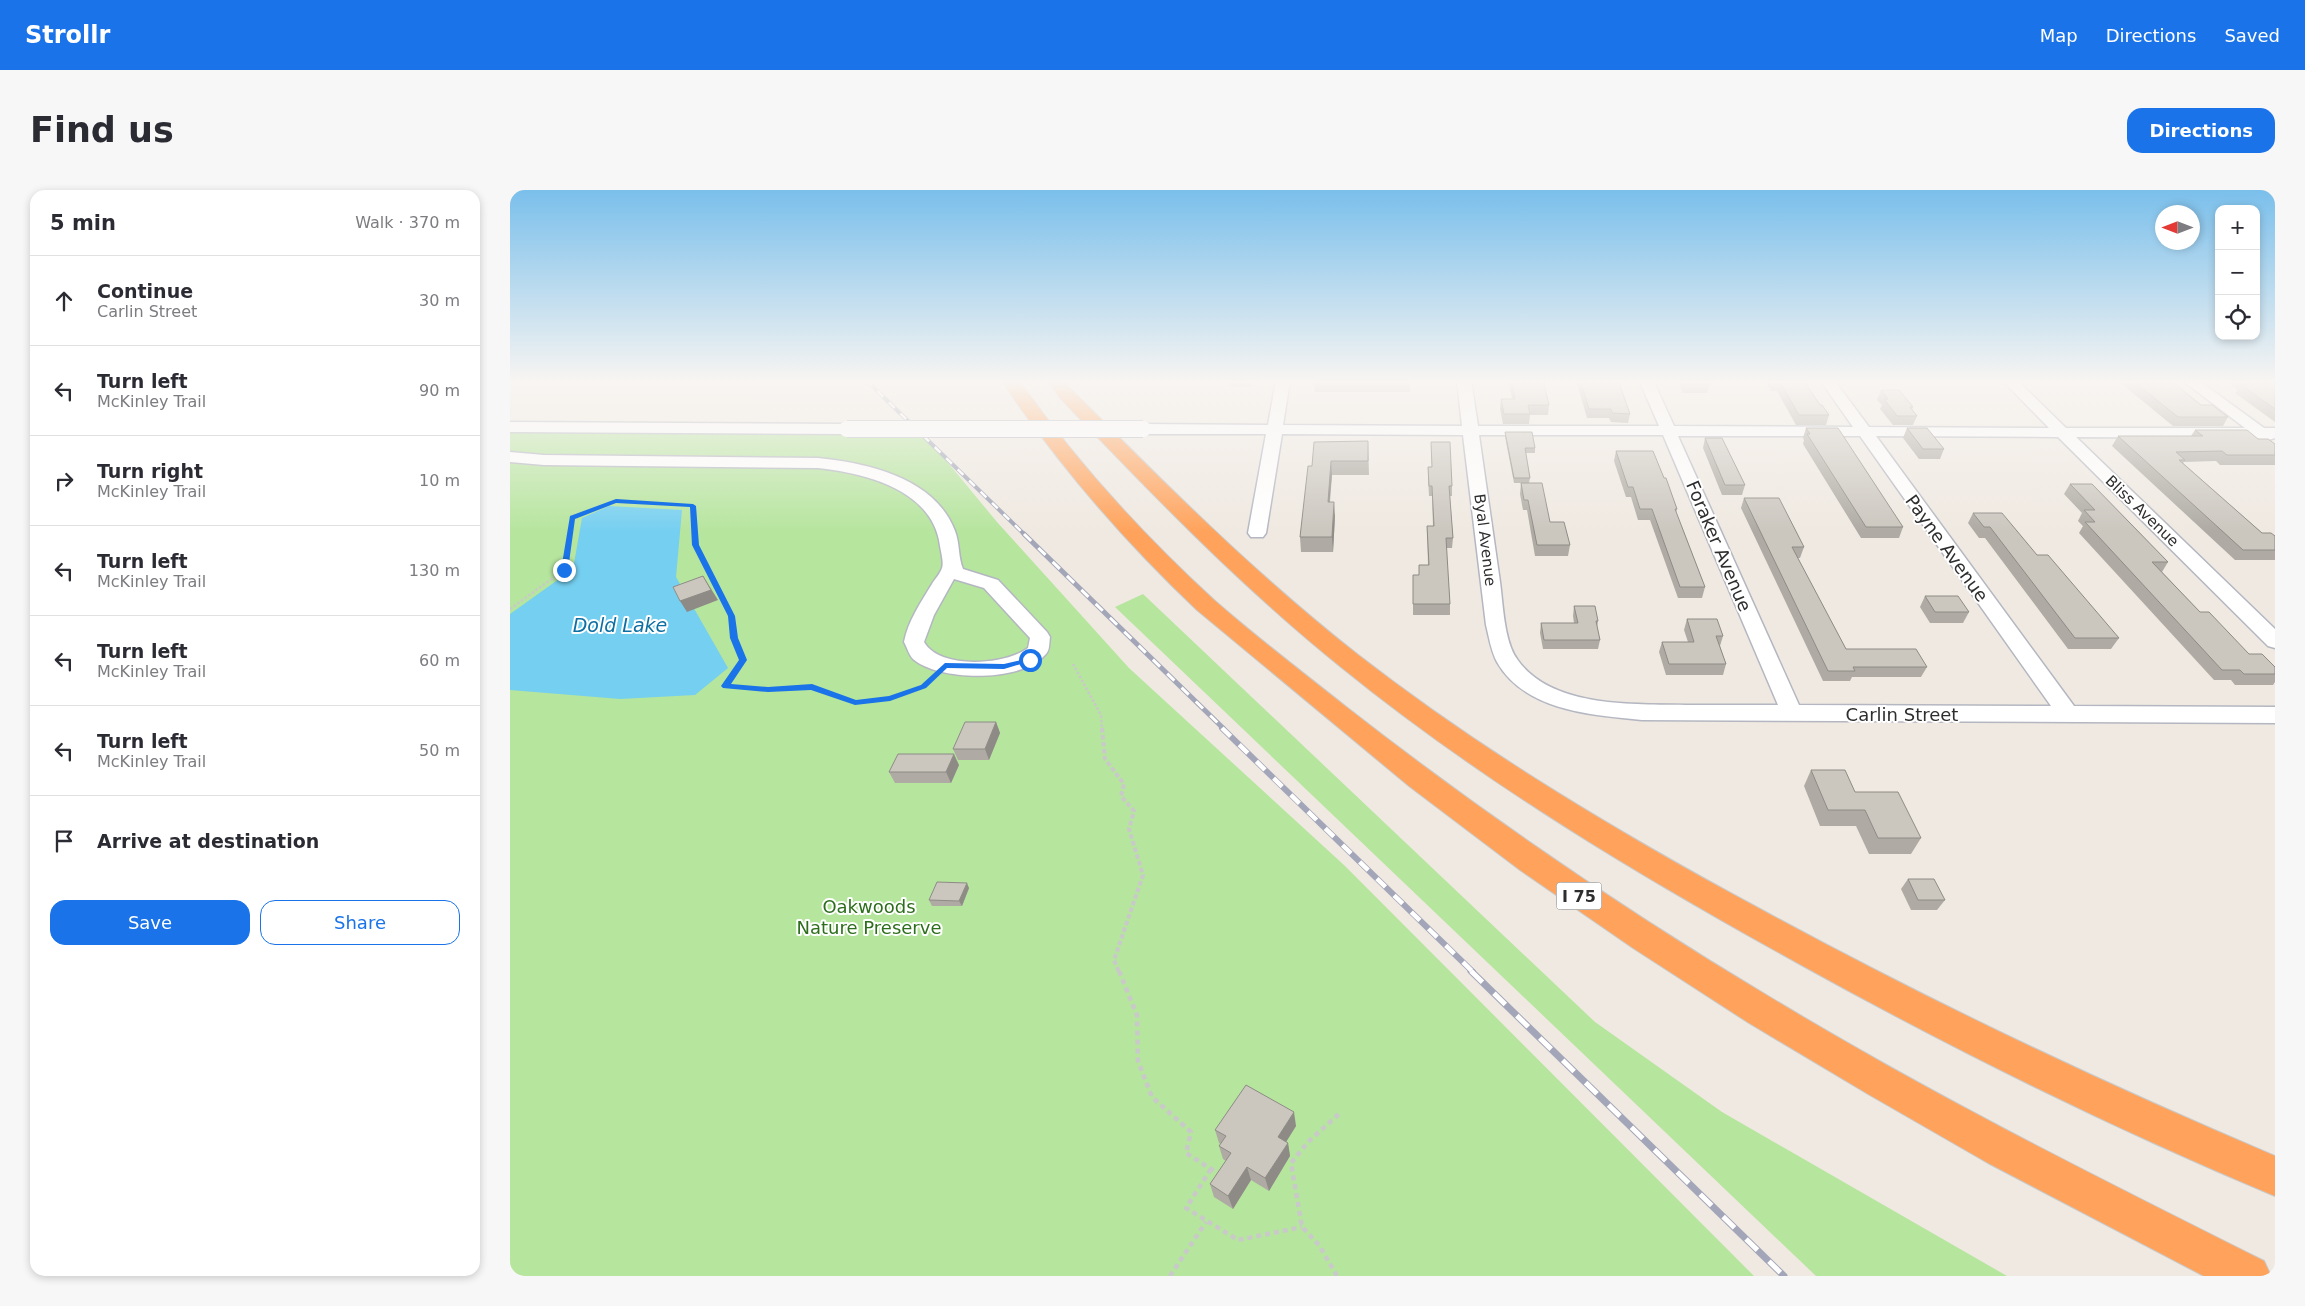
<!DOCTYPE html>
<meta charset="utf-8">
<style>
body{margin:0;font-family:"DejaVu Sans",sans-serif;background:#f7f7f7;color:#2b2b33}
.controls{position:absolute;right:15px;top:15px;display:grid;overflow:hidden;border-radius:10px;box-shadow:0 2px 8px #0003}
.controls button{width:45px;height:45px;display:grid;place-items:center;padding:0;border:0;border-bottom:1px solid #e1e1e2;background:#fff;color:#2b2b33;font:25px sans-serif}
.compass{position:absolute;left:1645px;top:15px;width:45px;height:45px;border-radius:50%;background:#fff;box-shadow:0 2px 8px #0003;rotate:270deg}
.stop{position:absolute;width:15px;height:15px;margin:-11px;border:4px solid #1a73e8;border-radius:50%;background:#fff}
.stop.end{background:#1a73e8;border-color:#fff;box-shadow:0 1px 5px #0008}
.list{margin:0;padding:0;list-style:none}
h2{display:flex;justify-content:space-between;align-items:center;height:65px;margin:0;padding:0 20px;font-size:21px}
h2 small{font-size:16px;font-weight:400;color:#7c7c81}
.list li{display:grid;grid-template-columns:32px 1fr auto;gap:15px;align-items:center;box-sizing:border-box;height:90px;padding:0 20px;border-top:1px solid #e1e1e2}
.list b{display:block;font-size:19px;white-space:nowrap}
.list p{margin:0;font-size:16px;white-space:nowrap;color:#7c7c81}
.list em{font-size:16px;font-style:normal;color:#7c7c81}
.actions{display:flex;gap:10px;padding:15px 20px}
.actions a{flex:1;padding:11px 0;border:1px solid #1a73e8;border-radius:15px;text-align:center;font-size:18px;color:#1a73e8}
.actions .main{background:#1a73e8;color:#fff}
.icon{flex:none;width:28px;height:28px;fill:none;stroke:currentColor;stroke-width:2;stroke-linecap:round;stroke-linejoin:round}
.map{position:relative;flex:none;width:1765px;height:1086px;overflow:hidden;border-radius:15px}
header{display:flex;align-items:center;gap:30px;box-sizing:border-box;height:70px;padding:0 25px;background:#1a73e8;color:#fff}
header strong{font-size:24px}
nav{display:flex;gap:28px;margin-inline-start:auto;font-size:18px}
.intro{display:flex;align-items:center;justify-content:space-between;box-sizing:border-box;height:120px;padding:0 30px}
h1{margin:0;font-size:35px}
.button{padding:12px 22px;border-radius:15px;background:#1a73e8;color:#fff;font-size:18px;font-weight:700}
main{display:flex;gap:30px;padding:0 30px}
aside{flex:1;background:#fff;border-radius:15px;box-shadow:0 2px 8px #0003}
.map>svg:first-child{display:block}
</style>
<header>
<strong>Strollr</strong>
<nav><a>Map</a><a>Directions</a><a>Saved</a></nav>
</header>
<div class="intro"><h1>Find us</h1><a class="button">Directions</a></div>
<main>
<aside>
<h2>5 min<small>Walk · 370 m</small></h2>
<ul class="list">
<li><svg class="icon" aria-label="ahead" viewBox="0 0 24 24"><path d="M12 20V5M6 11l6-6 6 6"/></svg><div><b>Continue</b><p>Carlin Street</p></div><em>30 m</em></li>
<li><svg class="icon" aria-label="left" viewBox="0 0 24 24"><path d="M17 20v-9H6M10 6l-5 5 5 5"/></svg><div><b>Turn left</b><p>McKinley Trail</p></div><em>90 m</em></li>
<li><svg class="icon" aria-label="right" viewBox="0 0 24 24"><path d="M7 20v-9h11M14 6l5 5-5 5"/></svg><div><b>Turn right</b><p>McKinley Trail</p></div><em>10 m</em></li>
<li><svg class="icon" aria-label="left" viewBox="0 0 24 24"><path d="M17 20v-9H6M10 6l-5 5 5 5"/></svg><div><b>Turn left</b><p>McKinley Trail</p></div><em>130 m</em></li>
<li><svg class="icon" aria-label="left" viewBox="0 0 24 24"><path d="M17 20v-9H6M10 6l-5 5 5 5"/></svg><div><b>Turn left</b><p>McKinley Trail</p></div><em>60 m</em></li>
<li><svg class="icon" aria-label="left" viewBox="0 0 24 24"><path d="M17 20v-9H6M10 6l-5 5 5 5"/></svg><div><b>Turn left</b><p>McKinley Trail</p></div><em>50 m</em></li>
<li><svg class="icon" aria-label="arrive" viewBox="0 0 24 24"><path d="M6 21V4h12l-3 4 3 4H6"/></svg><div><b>Arrive at destination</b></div></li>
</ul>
<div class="actions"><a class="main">Save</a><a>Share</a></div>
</aside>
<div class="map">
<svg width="1765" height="1086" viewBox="0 0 1765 1086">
<rect width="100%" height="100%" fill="#efe9e1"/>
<!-- green -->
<g fill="#b6e59e">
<path d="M 0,237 L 410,239 L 487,332 L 619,478 L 835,676 L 1244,1086 L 0,1086 Z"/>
<path d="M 633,404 L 1085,832 L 1212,922 L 1497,1086 L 1306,1086 L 605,417 Z"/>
</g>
<!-- water -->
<path fill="#75cff0" d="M 99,316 L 172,320 L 166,387 L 218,478 L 185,505 L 110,509 L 0,500 L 0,424 L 63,379 L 72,328 Z"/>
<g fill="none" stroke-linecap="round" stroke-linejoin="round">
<defs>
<g id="minor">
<path d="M 766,190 L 780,190 L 773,235 L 952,236 L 947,190 L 961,190 L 968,236 L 1149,236 L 1129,190 L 1143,190 L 1164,236 L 1343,237 L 1310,190 L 1324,190 L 1359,237 L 1539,238 L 1492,190 L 1507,190 L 1556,238 L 1735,238 L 1672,190 L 1688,190 L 1754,238 L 1765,238 L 1765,248 L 1755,251 L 1747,248 L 1566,247 L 1765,439 L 1765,458 L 1758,456 L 1548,247 L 1366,246 L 1564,516 L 1765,517 L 1765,533 L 1132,530 C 1082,525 1015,521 987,472 C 981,461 979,447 976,435 L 953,245 L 772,244 L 756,343 L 753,347 L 741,347 L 738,343 L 756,244 L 633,244 L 628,242 L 625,239 L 628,236 L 633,234 L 758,235 ZM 969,245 L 1153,245 L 1268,515 C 1238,515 1209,515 1180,515 C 1127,514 1041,519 1007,469 C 994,451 993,414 990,392 C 983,343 976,294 969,245 ZM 1168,246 L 1350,246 L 1541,516 L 1289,515 Z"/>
<path d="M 0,232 L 337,234 L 342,236 L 345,239 L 342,242 L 337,244 L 0,242 Z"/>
<path d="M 0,262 L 34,265 L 308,268 C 358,273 425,288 445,341 C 450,354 448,367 453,379 L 488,390 L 537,442 L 540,447 C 539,453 540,461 535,465 C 512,492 430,492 403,469 C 399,465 397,457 394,452 C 398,431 411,412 422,394 C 425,389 430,384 432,378 C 434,373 431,362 430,356 C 423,299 354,283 308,278 L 34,275 L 0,272 ZM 444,389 L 474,398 L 520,448 L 518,458 C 496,475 430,480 414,452 L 424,425 Z"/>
</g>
<g id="highway">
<path d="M 491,190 L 509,190 C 564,269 633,345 704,410 C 746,447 791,481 835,516 C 972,623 1114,720 1263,809 C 1422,905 1588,988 1754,1071 L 1761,1086 L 1694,1086 L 1478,973 L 1358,904 L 1239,833 L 1123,758 L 1010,680 L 899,596 L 687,420 C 614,351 547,273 491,190 Z"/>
<path d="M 537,190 L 555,190 L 561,199 C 653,292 745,384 847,464 C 973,562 1111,644 1250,719 C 1417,810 1590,892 1765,966 L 1765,1006 C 1604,939 1447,861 1295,777 C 1133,688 974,593 831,477 C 729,395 639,301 549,207 Z"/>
</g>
</defs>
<!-- minor casing -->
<use href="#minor" stroke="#b4b7c1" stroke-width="3"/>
<!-- highway casing -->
<use href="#highway" stroke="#c9c9c9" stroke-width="2"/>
<!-- path-far2 -->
<g stroke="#c9c9c9" stroke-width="2.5" stroke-dasharray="2.5 2" stroke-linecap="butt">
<path d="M 0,419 L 54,380 L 63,327 L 106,311 L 183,316 L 186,355 L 222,426 L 224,448 L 233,470 L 215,496 L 259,499 L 302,497 L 345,512 L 380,509 L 414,496 L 422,488"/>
<path d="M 563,474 L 591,525 L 592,539"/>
</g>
<!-- path-far1 -->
<path stroke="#c9c9c9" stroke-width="4" stroke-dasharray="4.5 2.5" stroke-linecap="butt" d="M 592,538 L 595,569 L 614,594 L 611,606 L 624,621 L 619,639 L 633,685 L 604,770 L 609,782"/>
<!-- path -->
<g stroke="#c9c9c9" stroke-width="4.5" stroke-dasharray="5 4" stroke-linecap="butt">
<path d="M 609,781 L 627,825 L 628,871 L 642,907 L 681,942 L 676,963 L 709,984"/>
<path d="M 701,979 L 676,1018 L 728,1050 L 792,1037"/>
<path d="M 660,1086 L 696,1032"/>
<path d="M 827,1086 L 809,1055 L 792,1037 L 781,973 L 798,952 L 831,922"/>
</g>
<!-- minor -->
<use href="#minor" fill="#fff" fill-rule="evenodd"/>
<!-- highway -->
<use href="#highway" fill="#ffa35c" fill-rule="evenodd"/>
<defs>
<path id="rail-far3" d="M 356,190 L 515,345"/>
<path id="rail-far2" d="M 514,344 L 714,539"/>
<path id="rail-far1" d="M 712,538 L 963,782"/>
<path id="rail" d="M 961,781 L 1274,1086"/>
</defs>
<!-- rail-far3 casing -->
<use href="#rail-far3" stroke="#a3a6b8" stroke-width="4"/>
<!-- rail-far2 casing -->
<use href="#rail-far2" stroke="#a3a6b8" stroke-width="5"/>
<!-- rail-far1 casing -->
<use href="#rail-far1" stroke="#a3a6b8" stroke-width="6"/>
<!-- rail casing -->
<use href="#rail" stroke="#a3a6b8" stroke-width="7"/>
<!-- rail-far3 -->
<use href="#rail-far3" stroke="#fff" stroke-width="2.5" stroke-dasharray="8" stroke-linecap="butt"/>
<!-- rail-far2 -->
<use href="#rail-far2" stroke="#fff" stroke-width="3" stroke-dasharray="10" stroke-linecap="butt"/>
<!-- rail-far1 -->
<use href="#rail-far1" stroke="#fff" stroke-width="4.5" stroke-dasharray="12" stroke-linecap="butt"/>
<!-- rail -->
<use href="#rail" stroke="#fff" stroke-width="5" stroke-dasharray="16" stroke-linecap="butt"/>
<defs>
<path id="minor-bridge" d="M 337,239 L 633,239"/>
</defs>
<!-- minor-bridge casing -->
<use href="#minor-bridge" stroke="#b4b7c1" stroke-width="18" stroke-linecap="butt"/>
<!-- minor-bridge -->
<use href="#minor-bridge" stroke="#fff" stroke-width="16"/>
</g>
<!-- wall -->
<g fill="#afaba4">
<path d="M 719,190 L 745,190 L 745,192 L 741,192 L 740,197 L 720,197 Z"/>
<path d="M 900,190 L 900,202 L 805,202 L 804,193 Z"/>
<path d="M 998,190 L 1033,190 L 1039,215 L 1038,225 L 1020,225 L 1019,234 L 993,234 L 990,219 L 991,209 L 1002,209 Z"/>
<path d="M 1066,190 L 1110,190 L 1110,194 L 1120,224 L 1118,233 L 1101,232 L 1099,228 L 1077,228 Z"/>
<path d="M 1167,190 L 1198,190 L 1200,194 L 1197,203 L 1173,203 Z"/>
<path d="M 1254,190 L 1293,190 L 1310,215 L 1319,225 L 1316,235 L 1286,235 L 1267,201 L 1261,201 Z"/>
<path d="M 1607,190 L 1660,190 L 1691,215 L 1718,227 L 1713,236 L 1663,236 Z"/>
<path d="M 1715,190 L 1765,190 L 1765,232 L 1725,203 L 1728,200 Z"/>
<path d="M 1371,200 L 1403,217 L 1402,220 L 1407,226 L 1403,235 L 1383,235 L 1370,219 L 1372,215 L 1367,210 Z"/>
<path d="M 1296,238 L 1393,337 L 1389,348 L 1351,348 L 1293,254 L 1294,250 L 1293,248 Z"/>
<path d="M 1397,238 L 1434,259 L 1430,269 L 1409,269 L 1393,248 Z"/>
<path d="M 1685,240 L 1748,249 L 1765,254 L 1765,275 L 1710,275 L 1706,271 L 1674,272 L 1673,273 L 1752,343 L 1765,346 L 1765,370 L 1725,370 L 1602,256 L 1608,246 L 1681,246 Z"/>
<path d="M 995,242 L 1025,258 L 1025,263 L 1015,263 L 1020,288 L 1019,293 L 1004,293 L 995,247 Z"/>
<path d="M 1195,248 L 1235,295 L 1232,305 L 1212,305 L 1193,258 Z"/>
<path d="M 858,251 L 859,285 L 822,285 L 820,312 L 825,326 L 823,362 L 791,362 L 790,347 L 802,276 Z"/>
<path d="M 921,252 L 942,296 L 942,306 L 940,306 L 943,348 L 942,358 L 936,358 L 940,414 L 940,425 L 903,425 L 903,385 L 909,385 L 909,375 L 918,375 L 917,336 L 923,336 L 922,306 L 919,306 L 918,288 L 918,277 L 922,277 Z"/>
<path d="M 1106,261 L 1154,288 L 1167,319 L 1166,323 L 1195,397 L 1192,408 L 1168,408 L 1140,330 L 1128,330 L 1121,307 L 1116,307 L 1104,271 Z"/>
<path d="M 1011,293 L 1040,332 L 1060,355 L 1058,366 L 1025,366 L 1017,320 L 1013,320 L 1010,304 Z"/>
<path d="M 1560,294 L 1658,372 L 1652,382 L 1690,422 L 1739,464 L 1765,477 L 1765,492 L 1763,495 L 1725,495 L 1721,490 L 1704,490 L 1569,343 L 1573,336 L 1568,331 L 1572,323 L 1554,304 Z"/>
<path d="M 1234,308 L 1294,357 L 1290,368 L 1287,368 L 1336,459 L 1417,477 L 1411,487 L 1342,487 L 1340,491 L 1313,491 L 1231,318 Z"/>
<path d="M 1463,323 L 1527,365 L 1609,448 L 1601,459 L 1558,459 L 1475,348 L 1469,348 L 1458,333 Z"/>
<path d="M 1415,406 L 1459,422 L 1453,433 L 1420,433 L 1410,417 Z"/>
<path d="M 1064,416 L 1088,431 L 1087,437 L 1090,450 L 1088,459 L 1033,459 L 1030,443 L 1031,433 L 1064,433 L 1063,426 Z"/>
<path d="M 1177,429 L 1213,446 L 1210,456 L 1216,474 L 1213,485 L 1156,485 L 1149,462 L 1152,452 L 1178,452 L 1174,440 Z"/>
<path d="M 486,532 L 490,543 L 479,570 L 448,570 L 443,559 Z"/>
<path d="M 449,575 L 441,593 L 385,593 L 379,582 Z"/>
<path d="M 1301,580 L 1345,602 L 1411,648 L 1401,664 L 1359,664 L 1346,636 L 1310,636 L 1294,596 Z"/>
<path d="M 1398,689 L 1435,710 L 1427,720 L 1401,720 L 1391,699 Z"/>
<path d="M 459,698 L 452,716 L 422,716 L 419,710 Z"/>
<path d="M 786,936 L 776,952 L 778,953 L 780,966 L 759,1001 L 741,990 L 723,1019 L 704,1007 L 700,994 L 716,971 L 713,969 L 709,956 L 711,954 L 709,953 L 705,940 Z"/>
</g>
<!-- shaded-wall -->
<g fill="#8e8b86">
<path d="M 739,190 L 741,190 L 741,192 L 740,197 Z"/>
<path d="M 821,271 L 822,285 L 818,326 L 818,312 Z"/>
<path d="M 824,312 L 825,326 L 823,362 L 822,347 Z"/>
<path d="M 193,386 L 208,410 L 177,422 L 170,411 Z"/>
<path d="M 486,532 L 490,543 L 479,570 L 475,559 Z"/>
<path d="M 444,564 L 449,575 L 441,593 L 436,582 Z"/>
<path d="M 457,693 L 459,698 L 452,716 L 449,711 Z"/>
<path d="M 784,922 L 786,936 L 771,960 L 768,947 Z"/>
<path d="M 778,953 L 780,966 L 759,1001 L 755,988 Z"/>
<path d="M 737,977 L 741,990 L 723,1019 L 718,1006 Z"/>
</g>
<!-- building -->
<g fill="#cbc7bf" stroke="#8e8b86">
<path d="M 805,190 L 900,190 L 900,193 L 804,193 Z"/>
<path d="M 1001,190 L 1033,190 L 1039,215 L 1018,215 L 1020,224 L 994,224 L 991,209 L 1005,209 Z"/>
<path d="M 1070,190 L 1108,190 L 1120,224 L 1102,223 L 1101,219 L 1079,219 Z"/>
<path d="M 1173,190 L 1198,190 L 1200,194 L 1175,194 Z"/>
<path d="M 1263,190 L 1293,190 L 1310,215 L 1312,215 L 1319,225 L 1289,225 L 1270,192 L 1264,192 Z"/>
<path d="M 1622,190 L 1660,190 L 1691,215 L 1702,215 L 1718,227 L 1668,227 Z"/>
<path d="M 1732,190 L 1765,190 L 1765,219 L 1731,195 L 1738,195 Z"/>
<path d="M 1371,200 L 1389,200 L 1403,217 L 1400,217 L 1407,226 L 1387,226 L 1374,209 L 1378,209 Z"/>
<path d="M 1296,238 L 1328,238 L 1393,337 L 1356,337 L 1297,244 L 1300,244 Z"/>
<path d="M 1397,238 L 1417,238 L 1434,259 L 1413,259 Z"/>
<path d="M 1685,240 L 1737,240 L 1748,249 L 1758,249 L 1765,254 L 1765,265 L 1717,265 L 1712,261 L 1666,262 L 1675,270 L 1669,270 L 1752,343 L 1761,343 L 1765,346 L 1765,360 L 1733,360 L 1608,246 L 1693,246 Z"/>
<path d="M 995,242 L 1022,242 L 1025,258 L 1015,258 L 1020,288 L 1004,288 Z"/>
<path d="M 1195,248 L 1212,248 L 1235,295 L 1215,295 Z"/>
<path d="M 858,251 L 858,271 L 821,271 L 818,312 L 824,312 L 822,347 L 790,347 L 798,276 L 802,276 L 804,252 Z"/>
<path d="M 921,252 L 940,252 L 942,296 L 939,296 L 943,348 L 936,348 L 940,414 L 903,414 L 903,385 L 909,385 L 909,375 L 919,375 L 917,336 L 924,336 L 922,296 L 919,296 L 918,277 L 922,277 Z"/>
<path d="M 1106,261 L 1143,261 L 1154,288 L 1156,288 L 1167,319 L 1165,319 L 1195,397 L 1170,397 L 1142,319 L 1130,319 L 1123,297 L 1118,297 Z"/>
<path d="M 1011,293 L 1032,293 L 1040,332 L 1054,332 L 1060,355 L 1027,355 L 1018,310 L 1014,310 Z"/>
<path d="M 1560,294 L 1582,294 L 1658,372 L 1642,372 L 1690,422 L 1699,422 L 1739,464 L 1752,464 L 1765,477 L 1765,484 L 1734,484 L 1730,480 L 1712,480 L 1575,332 L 1585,332 L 1574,320 L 1585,320 Z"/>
<path d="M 1234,308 L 1269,308 L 1294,357 L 1282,357 L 1336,459 L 1406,459 L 1417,477 L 1343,477 L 1345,481 L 1318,481 Z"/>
<path d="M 1463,323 L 1492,323 L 1527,365 L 1538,365 L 1609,448 L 1565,448 L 1480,337 L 1474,337 Z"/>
<path d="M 193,386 L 201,400 L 170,411 L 163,397 Z"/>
<path d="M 1415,406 L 1448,406 L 1459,422 L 1425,422 Z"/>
<path d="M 1064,416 L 1085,416 L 1088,431 L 1086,431 L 1090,450 L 1034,450 L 1031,433 L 1068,433 Z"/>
<path d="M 1177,429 L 1207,429 L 1213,446 L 1206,446 L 1216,474 L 1159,474 L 1152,452 L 1184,452 Z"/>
<path d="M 455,532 L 486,532 L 475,559 L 443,559 Z"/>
<path d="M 388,564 L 444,564 L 436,582 L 379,582 Z"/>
<path d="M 1301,580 L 1335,580 L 1345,602 L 1388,602 L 1411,648 L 1368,648 L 1355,620 L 1318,620 Z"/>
<path d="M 1398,689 L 1424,689 L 1435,710 L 1408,710 Z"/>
<path d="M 427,692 L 457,693 L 449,711 L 419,710 Z"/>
<path d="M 736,895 L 784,922 L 768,947 L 778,953 L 755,988 L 737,977 L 718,1006 L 700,994 L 721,963 L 709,956 L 716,946 L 705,940 Z"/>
</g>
<!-- sky -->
<linearGradient id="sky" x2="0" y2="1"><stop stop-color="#7abfeb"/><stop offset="0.56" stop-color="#f8f5f2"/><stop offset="1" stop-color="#f8f5f2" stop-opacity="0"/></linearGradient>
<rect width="1765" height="342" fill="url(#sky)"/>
<!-- route -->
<path fill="#1a73e8" d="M 106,309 L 183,314 L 186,316 L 189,355 L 225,426 L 228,448 L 237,470 L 221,494 L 258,497 L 302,494 L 346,510 L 379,506 L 411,495 L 435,473 L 494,474 L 520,468 L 524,470 L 494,479 L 437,478 L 416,498 L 380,511 L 345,515 L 301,500 L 258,502 L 213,498 L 211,496 L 229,470 L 220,448 L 218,426 L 182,355 L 180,317 L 106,313 L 65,329 L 58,380 L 54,382 L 51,380 L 60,326 Z"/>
<g text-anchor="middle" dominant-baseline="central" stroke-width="4" stroke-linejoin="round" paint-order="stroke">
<!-- far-street labels -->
<g font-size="15" fill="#2e2e2e" stroke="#fff">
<text transform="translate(1632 321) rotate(44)">Bliss Avenue</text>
<text transform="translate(975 350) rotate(83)">Byal Avenue</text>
</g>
<!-- shield labels -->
<rect fill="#fff" stroke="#6d6d6d" stroke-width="1" x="1046.5" y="692.5" width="45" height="27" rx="4"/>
<g font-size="16" font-weight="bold" fill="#2e2e2e">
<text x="1069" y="706">I 75</text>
</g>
<!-- street labels -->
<g font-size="18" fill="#2e2e2e" stroke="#fff">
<text transform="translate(1209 356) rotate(67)">Foraker Avenue</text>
<text transform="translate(1437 358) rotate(54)">Payne Avenue</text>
<text x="1392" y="524">Carlin Street</text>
</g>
<!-- park labels -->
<g font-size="18" fill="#2c6e1b" stroke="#fff">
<text x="359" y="716">Oakwoods<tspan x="359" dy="21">Nature Preserve</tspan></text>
</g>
<!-- water labels -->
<g font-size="19" font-style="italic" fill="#0d6fa3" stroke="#fff">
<text x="110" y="435">Dold Lake</text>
</g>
</g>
</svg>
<div class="controls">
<button>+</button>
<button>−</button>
<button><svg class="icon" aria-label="locate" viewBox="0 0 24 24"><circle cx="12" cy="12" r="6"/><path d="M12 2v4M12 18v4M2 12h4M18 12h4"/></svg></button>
</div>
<svg class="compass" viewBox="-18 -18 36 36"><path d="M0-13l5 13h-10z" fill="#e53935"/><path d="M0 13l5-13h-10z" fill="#7c7c81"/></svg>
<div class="stop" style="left:520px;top:470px"></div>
<div class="stop end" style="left:54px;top:380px"></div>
</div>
</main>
